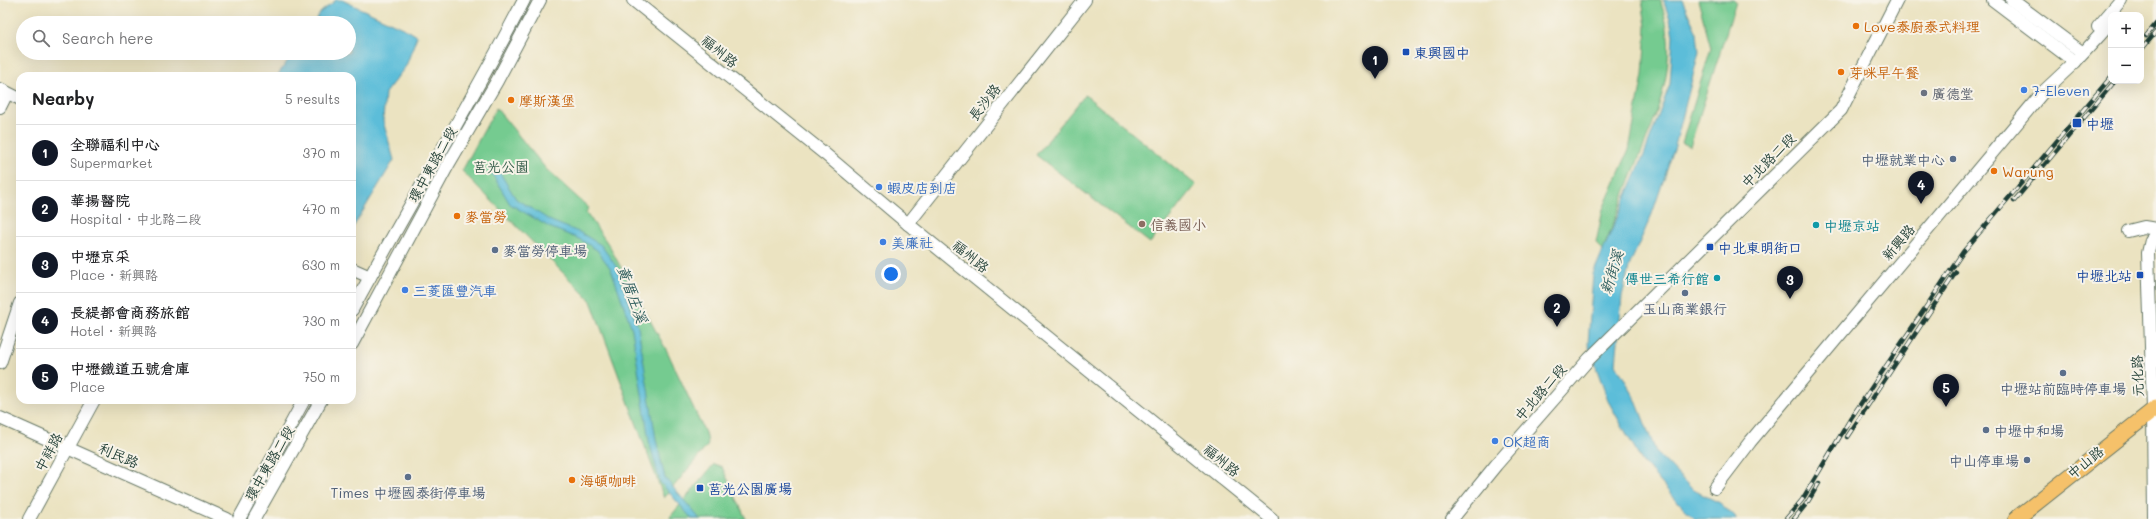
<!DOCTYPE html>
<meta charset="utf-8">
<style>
body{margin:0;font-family:Mali,"LXGW WenKai TC",sans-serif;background:#f2f2f2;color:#202124}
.controls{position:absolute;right:12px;top:12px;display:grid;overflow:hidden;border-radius:8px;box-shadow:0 4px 16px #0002}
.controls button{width:36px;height:36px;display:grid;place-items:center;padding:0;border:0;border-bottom:1px solid #e0e0e0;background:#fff;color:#202124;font:20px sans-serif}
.you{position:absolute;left:891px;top:274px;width:14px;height:14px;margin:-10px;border:3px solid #fff;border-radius:50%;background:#1a73e8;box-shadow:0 0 0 6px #1a73e833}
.badge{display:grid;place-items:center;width:26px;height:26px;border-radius:50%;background:#111827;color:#fff;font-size:13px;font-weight:700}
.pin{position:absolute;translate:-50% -33px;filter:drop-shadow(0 1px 2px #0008)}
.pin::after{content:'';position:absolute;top:21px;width:14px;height:12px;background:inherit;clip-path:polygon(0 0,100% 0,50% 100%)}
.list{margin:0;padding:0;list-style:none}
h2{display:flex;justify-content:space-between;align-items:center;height:52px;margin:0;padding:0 16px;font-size:17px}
h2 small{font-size:13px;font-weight:400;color:#757577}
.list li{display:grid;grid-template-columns:26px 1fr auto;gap:12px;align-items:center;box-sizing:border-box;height:56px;padding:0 16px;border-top:1px solid #e0e0e0}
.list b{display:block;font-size:15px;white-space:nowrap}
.list p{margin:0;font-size:13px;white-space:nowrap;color:#757577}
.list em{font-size:13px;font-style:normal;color:#757577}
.icon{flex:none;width:22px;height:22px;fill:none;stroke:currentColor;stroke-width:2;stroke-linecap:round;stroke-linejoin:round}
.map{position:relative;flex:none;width:2156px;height:519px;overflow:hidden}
.search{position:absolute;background:#fff;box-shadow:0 4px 16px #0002;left:16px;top:16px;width:340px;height:44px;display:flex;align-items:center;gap:10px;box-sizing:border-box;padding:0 14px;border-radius:22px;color:#757577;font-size:15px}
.panel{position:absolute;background:#fff;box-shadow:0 4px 16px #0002;left:16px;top:72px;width:340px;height:332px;border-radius:12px}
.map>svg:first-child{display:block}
</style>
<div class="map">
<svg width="2156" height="519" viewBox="0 0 2156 519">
<rect width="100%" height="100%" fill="#f7f3e8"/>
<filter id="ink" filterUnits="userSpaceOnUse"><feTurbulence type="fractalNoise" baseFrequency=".025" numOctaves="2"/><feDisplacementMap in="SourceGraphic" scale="8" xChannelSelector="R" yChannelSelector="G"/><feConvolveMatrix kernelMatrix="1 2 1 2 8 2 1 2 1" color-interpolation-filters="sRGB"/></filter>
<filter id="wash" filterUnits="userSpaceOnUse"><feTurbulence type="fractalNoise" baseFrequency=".012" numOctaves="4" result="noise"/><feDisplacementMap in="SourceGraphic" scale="16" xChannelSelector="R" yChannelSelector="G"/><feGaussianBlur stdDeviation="0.9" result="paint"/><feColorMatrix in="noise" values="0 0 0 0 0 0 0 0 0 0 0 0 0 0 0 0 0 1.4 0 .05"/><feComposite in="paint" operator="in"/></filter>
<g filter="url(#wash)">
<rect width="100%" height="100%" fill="#ebe3c1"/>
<!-- green -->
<g fill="#75cb90" stroke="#4a8462">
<path d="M 1642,0 L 1660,0 C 1682,61 1657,114 1634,170 C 1623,197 1614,223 1603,250 L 1596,243 L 1603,209 L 1629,150 L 1643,75 L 1646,26 Z"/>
<path d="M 1698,0 L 1733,0 L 1736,2 L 1690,146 L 1682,143 L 1711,48 Z"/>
<path d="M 1085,95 L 1196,185 L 1150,243 L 1036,155 Z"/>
<path d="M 496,108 L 547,170 L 589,208 L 586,212 L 608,244 L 668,353 L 707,437 L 708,445 L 664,498 L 591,301 L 462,171 Z"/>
<path d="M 714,464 L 722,467 L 746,519 L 671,519 L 670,517 Z"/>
</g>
<!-- water -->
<g fill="#5bbdd9" stroke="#3d7d86">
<path d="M 336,0 L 342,0 L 409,31 L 417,36 L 406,66 L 385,93 L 383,121 L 394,160 L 352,229 L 352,76 L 277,76 L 293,53 L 349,53 L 349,23 L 313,23 L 321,12 Z"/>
<path d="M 1663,0 L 1682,0 L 1697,33 L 1699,52 L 1675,146 L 1652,214 L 1630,264 L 1622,296 L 1616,364 L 1635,398 L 1656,452 L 1693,490 L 1720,503 L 1737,519 L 1695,519 L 1676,500 L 1642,461 L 1608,401 L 1588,344 L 1593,274 L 1644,155 L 1670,84 L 1673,36 L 1670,19 Z"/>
<path d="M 497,168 L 516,199 L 551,221 L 581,233 L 601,245 L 616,266 L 638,327 L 656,439 L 665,478 L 700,519 L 692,519 L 660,482 L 649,441 L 632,329 L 611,269 L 597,250 L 579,239 L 549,227 L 510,204 L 491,172 Z"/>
</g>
</g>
<g filter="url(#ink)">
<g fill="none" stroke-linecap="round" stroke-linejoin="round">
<defs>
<g id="minor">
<path d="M 633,0 L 825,154 L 908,224 L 1272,519"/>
<path d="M 1993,0 L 2075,62"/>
<path d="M 2012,0 L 2083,53"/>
<path d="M 2098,27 L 2121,0"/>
<path d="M 0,89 L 20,99"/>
<path d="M 0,107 L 7,93"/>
<path d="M 908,224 L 1085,0"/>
<path d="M 2128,231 L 2144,227 L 2156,229"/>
<path d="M 352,269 L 370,277"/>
<path d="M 352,310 C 408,206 470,105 524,0"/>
<path d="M 352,344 L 448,165 L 497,81 L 540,0"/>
<path d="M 0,363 L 20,303"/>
<path d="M 0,418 L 227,519"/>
<path d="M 1715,488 L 1750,442 L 2043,92 L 2075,62 L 2111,23"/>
<path d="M 29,519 L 94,400"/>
<path d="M 239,519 L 304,400"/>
<path d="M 254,519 L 321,400"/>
<path d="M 1452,519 L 1496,465 L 1589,359 L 1841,110 L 1897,0"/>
<path d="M 2154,519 L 2153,409 L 2148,253 L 2151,240 L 2156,234"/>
</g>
<path id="major" d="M 2016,519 L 2156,408"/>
</defs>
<!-- minor casing -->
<use href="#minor" stroke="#667765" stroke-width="14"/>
<!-- major casing -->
<use href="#major" stroke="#667765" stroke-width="17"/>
<!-- minor -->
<use href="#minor" stroke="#fff" stroke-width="12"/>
<!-- major -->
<use href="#major" stroke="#f5c16b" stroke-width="15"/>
<defs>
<g id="rail">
<path d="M 2146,36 L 2156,24"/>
<path d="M 2141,50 L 2156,32"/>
<path d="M 2014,201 L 2115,81"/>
<path d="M 1847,437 L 1956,272"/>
<path d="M 1786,519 L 1802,500 L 1851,418 L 1963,252 L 2111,77"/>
<path d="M 1794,519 L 1807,503 L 1819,483"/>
</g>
</defs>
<!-- rail casing -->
<use href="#rail" stroke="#1f3d34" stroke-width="4.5"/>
<!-- rail -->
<use href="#rail" stroke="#f7f3e8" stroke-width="3" stroke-dasharray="9" stroke-linecap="butt"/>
</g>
</g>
<!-- markers -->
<g fill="#e8710a" stroke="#f7f3e8" stroke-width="1.5">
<circle cx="1856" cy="26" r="4"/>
<circle cx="1841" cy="72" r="4"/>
<circle cx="511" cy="100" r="4"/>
<circle cx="1994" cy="171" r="4"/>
<circle cx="457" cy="216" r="4"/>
<circle cx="572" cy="480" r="4"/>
</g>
<g fill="#1a4fb4" stroke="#f7f3e8" stroke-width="1.5">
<rect x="1402" y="48" width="8" height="8" rx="2"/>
<rect x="2072" y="118" width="10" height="10" rx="2"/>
<rect x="1706" y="243" width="8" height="8" rx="2"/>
<rect x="2136" y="271" width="8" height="8" rx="2"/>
<rect x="696" y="484" width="8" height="8" rx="2"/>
</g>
<g fill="#3f7fe0" stroke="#f7f3e8" stroke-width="1.5">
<circle cx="2024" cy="90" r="4"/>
<circle cx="879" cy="187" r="4"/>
<circle cx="883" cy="242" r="4"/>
<circle cx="405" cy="290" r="4"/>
<circle cx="1495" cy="441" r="4"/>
</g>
<circle fill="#6b7280" stroke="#f7f3e8" stroke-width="1.5" cx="1924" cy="93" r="4"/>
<g fill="#5c6f8a" stroke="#f7f3e8" stroke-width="1.5">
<circle cx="1953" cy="159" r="4"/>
<circle cx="495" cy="250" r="4"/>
<circle cx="1685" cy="293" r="4"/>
<circle cx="2063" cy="373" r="4"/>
<circle cx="1986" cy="430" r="4"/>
<circle cx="2027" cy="460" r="4"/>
<circle cx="408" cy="477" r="4"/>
</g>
<circle fill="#8d6e63" stroke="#f7f3e8" stroke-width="1.5" cx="1142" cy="224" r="4"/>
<g fill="#0f9aa8" stroke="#f7f3e8" stroke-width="1.5">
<circle cx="1816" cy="225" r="4"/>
<circle cx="1717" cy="278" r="4"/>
</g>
<g text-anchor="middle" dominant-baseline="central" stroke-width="4" stroke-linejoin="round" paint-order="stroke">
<!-- food labels -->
<g font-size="14" fill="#c56008" stroke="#f7f3e8" text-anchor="start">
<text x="1864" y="26">Love泰廚泰式料理</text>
<text x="1849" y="72">芽咪早午餐</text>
<text x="519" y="100">摩斯漢堡</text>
<text x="2002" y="171">Warung</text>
<text x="465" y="216">麥當勞</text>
<text x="580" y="480">海頓咖啡</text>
</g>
<!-- street labels -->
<g font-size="14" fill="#1f3d34" stroke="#f7f3e8">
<text transform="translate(720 51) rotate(39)">福州路</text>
<text transform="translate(984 102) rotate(-52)">長沙路</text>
<text transform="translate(1768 160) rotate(-45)">中北路二段</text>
<text transform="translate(432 164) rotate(-61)">環中東路二段</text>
<text transform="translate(1898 242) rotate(-50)">新興路</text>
<text transform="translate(971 256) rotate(39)">福州路</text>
<text transform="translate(2137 376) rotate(-92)">元化路</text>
<text transform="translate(1540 392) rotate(-49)">中北路二段</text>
<text transform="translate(48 452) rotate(-61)">中祥路</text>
<text transform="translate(119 455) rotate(24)">利民路</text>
<text transform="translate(1222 460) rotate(39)">福州路</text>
<text transform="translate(2085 462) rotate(-39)">中山路</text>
<text transform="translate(269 463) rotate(-60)">環中東路二段</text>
</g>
<!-- transit labels -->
<g font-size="14" fill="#164399" stroke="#f7f3e8" text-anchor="start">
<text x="1414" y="52">東興國中</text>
<text x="2086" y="123">中壢</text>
<text x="1718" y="247">中北東明街口</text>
<text x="2132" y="275" text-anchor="end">中壢北站</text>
<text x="708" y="488">莒光公園廣場</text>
</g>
<!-- shop labels -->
<g font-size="14" fill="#366cbe" stroke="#f7f3e8" text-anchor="start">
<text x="2032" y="90">7-Eleven</text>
<text x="887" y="187">蝦皮店到店</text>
<text x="891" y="242">美廉社</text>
<text x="413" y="290">三菱匯豐汽車</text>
<text x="1503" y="441">OK超商</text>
</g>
<!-- worship labels -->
<g font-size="14" fill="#5b616d" stroke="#f7f3e8" text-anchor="start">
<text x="1932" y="93">廣德堂</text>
</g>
<!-- service labels -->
<g font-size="14" fill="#4e5e75" stroke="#f7f3e8">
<text x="1945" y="159" text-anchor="end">中壢就業中心</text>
<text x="503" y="250" text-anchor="start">麥當勞停車場</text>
<text x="1685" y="308">玉山商業銀行</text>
<text x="2063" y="388">中壢站前臨時停車場</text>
<text x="1994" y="430" text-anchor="start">中壢中和場</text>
<text x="2019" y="460" text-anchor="end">中山停車場</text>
<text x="408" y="492">Times 中壢國泰街停車場</text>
</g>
<!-- park labels -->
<g font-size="14" fill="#305946" stroke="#f7f3e8">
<text x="501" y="166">莒光公園</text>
</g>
<!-- education labels -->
<g font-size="14" fill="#785e54" stroke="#f7f3e8" text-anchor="start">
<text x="1150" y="224">信義國小</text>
</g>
<!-- culture labels -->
<g font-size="14" fill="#0d838f" stroke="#f7f3e8" text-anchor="start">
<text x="1824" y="225">中壢京站</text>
<text x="1709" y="278" text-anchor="end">傳世三希行館</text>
</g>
<!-- water labels -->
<g font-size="15" font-style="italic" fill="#2e5d5d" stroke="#f7f3e8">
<text transform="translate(1611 272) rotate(-73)">新街溪</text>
<text transform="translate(633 294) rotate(70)">黃厝庄溪</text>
</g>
</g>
</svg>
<div class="controls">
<button>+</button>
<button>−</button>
</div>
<div class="you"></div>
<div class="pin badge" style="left:1375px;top:79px">1</div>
<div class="pin badge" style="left:1557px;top:327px">2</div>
<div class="pin badge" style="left:1790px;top:299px">3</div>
<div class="pin badge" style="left:1921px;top:204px">4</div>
<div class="pin badge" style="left:1946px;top:407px">5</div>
<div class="search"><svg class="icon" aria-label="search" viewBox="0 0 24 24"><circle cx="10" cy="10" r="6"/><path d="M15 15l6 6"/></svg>Search here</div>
<section class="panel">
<h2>Nearby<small>5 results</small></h2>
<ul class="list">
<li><span class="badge">1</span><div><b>全聯福利中心</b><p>Supermarket</p></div><em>370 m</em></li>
<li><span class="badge">2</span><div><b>華揚醫院</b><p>Hospital · 中北路二段</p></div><em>470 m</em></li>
<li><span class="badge">3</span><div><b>中壢京采</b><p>Place · 新興路</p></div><em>630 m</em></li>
<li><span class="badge">4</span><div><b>長緹都會商務旅館</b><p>Hotel · 新興路</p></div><em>730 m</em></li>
<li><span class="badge">5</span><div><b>中壢鐵道五號倉庫</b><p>Place</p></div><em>750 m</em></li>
</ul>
</section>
</div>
